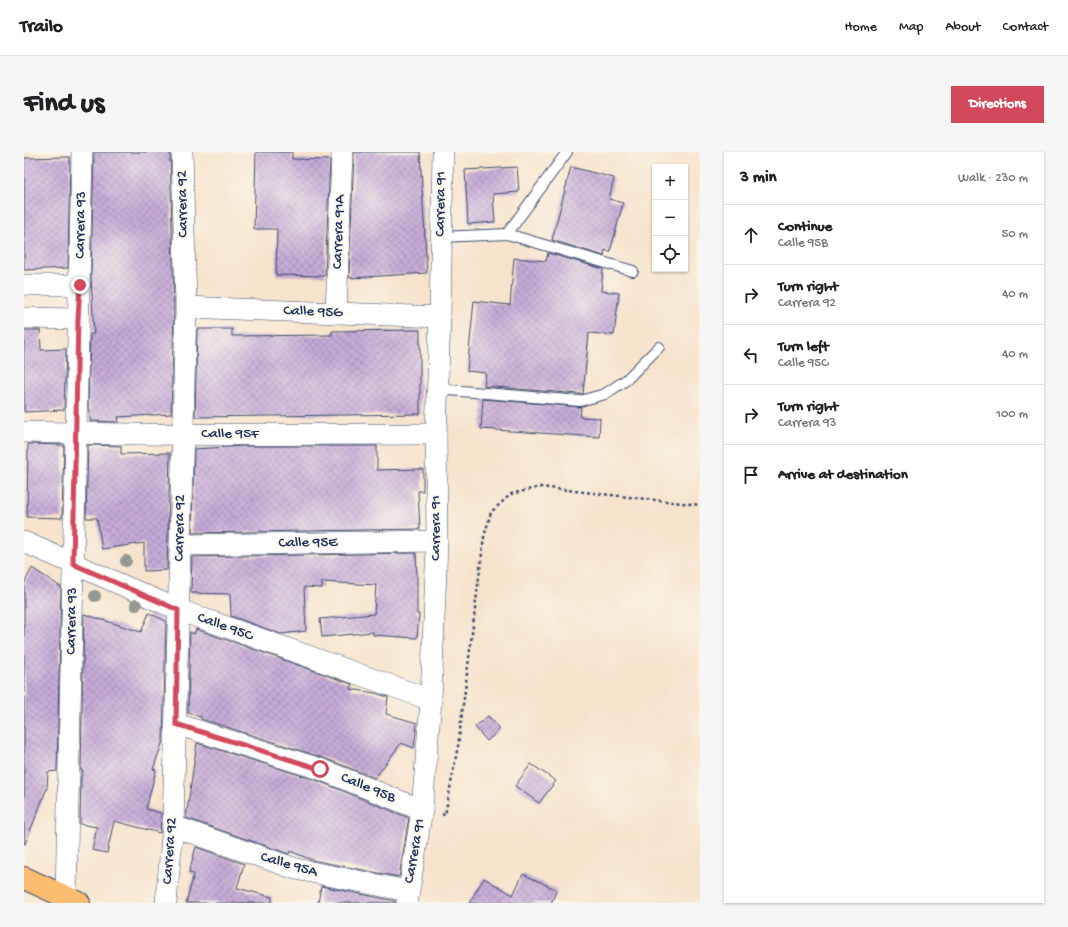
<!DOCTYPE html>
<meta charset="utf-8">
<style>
body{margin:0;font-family:"Gochi Hand",sans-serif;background:#f6f6f6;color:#202124}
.controls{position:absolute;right:12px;top:12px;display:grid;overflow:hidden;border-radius:0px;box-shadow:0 1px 3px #0004}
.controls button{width:36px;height:36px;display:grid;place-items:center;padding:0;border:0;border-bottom:1px solid #e0e0e0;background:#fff;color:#202124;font:20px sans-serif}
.stop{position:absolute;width:12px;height:12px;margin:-9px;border:3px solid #d1495b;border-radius:50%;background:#fff}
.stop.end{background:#d1495b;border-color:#fff;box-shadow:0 1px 4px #0008}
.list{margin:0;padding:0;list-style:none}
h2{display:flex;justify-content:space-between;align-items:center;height:52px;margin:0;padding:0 16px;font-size:17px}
h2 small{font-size:13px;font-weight:400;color:#757577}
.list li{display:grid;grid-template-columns:26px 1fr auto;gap:12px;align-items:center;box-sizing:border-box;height:60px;padding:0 16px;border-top:1px solid #e0e0e0}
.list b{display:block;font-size:15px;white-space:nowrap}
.list p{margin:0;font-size:13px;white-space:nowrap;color:#757577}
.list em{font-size:13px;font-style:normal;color:#757577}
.icon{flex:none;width:22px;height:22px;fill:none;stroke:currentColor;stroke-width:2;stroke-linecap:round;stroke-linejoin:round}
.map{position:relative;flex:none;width:676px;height:751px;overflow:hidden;border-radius:0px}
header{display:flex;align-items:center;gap:24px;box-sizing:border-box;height:56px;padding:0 20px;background:#fff;border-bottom:1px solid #e0e0e0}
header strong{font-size:19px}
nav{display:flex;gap:22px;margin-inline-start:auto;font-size:14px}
.intro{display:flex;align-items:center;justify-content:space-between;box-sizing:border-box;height:96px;padding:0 24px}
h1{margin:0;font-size:28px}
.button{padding:10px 18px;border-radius:0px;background:#d1495b;color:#fff;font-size:14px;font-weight:700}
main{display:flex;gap:24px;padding:0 24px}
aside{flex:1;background:#fff;border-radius:0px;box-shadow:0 1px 3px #0004}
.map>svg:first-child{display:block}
</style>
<header>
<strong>Trailo</strong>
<nav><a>Home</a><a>Map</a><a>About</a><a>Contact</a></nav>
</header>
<div class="intro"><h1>Find us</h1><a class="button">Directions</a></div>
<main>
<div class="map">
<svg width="676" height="751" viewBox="0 0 676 751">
<defs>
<pattern id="building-cross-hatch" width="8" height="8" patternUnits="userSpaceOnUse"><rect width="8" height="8" fill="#c6abd7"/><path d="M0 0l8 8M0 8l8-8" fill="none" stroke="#a08cb2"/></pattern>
</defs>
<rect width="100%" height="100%" fill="#fbf7ec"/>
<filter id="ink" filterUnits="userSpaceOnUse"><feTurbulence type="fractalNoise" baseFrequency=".025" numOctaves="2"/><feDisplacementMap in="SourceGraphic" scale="8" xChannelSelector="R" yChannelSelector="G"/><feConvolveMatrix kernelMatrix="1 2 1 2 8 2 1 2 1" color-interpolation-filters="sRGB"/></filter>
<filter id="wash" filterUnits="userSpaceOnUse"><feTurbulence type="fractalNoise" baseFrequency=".012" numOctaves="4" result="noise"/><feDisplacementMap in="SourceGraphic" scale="16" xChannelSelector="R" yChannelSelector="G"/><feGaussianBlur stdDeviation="0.9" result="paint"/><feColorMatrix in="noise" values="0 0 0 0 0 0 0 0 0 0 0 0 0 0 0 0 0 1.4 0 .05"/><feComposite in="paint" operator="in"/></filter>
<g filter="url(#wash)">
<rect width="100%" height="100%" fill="#f6e3cc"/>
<g id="blocks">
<!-- building -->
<g fill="url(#building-cross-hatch)">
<path d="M 70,0 L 146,0 L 150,155 L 147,262 L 94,265 L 95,270 L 66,269 L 66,257 L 64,257 L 66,182 L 70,182 L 67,125 Z"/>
<path d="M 232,0 L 268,0 L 268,7 L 306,8 L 301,124 L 252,123 L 253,77 L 230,77 Z"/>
<path d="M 330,0 L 396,0 L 403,121 L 326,126 L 325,124 Z"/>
<path d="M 46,5 L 44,116 L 0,118 L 0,6 Z"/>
<path d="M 493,15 L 495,40 L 469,42 L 471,70 L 444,72 L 441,18 Z"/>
<path d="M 547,15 L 590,26 L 585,47 L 599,51 L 586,100 L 581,98 L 580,104 L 528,88 Z"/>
<path d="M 524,101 L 579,117 L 577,139 L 595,141 L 590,183 L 565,181 L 559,242 L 555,242 L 460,234 L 462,221 L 443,219 L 450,149 L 486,153 L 490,106 L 522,109 Z"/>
<path d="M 173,177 L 208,177 L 208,184 L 308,183 L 308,179 L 396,178 L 396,262 L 171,265 Z"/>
<path d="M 0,178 L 16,178 L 17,198 L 42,197 L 40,258 L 0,260 Z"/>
<path d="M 459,247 L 557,255 L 556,265 L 576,266 L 575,285 L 457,277 Z"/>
<path d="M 4,292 L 40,293 L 38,366 L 3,365 Z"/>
<path d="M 64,293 L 97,294 L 97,302 L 146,301 L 143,418 L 120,419 L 120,391 L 78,397 L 73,366 L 62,366 Z"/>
<path d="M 220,294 L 353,294 L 353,318 L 399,317 L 399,339 L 394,339 L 396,377 L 168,381 L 170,297 Z"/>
<path d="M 392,401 L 393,425 L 393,462 L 395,462 L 393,486 L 349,483 L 349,480 L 298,485 L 296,467 L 350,462 L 352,433 L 298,430 L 298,436 L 280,435 L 282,479 L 257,482 L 207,464 L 206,442 L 167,441 L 168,405 Z"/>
<path d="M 8,416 L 37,435 L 33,619 L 24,620 L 23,636 L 1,692 L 0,692 L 0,432 Z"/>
<path d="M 125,461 L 142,469 L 139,589 L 129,617 L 132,618 L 122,657 L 137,661 L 136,681 L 90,669 L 83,701 L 68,698 L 73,675 L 56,672 L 57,626 L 59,619 L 57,619 L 60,462 L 117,480 Z"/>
<path d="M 172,477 L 328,532 L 326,537 L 351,541 L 364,545 L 362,562 L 393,571 L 390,596 L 377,591 L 351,626 L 300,606 L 177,567 L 177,565 L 164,561 L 166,480 L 170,482 Z"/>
<path d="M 464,564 L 476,577 L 463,589 L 451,575 Z"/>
<path d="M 173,591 L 292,628 L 385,666 L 375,725 L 288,708 L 266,699 L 265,702 L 162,666 Z"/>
<path d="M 507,612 L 532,629 L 515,651 L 491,634 Z"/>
<path d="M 172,695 L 220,712 L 213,736 L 248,745 L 248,751 L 162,751 L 170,722 L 165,720 Z"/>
<path d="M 499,722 L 533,738 L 527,751 L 445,751 L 460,726 L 489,743 Z"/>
<path d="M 297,734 L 371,749 L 371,751 L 294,751 Z"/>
</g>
</g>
</g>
<g filter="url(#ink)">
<use href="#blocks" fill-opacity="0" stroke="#3c4a6e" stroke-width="1"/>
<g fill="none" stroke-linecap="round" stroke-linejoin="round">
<defs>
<g id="lane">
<path d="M 483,82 L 543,0"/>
<path d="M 417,85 L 483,82 L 609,119"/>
<path d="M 413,237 L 556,249 L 581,242 L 602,228 L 635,195"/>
</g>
<g id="street">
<path d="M 0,133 L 56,133"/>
<path d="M 162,155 L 416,165"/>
<path d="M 312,161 L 318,0"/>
<path d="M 0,166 L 54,167"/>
<path d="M 0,280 C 137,284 275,282 412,282"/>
<path d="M 0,390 L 155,458 L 407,548"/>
<path d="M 156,393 L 413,389"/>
<path d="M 152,572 L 296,617 L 398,658"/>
<path d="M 149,674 L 272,717 L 384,739"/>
<path d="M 42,745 L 58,0"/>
<path d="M 142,751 L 149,674 L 162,155 L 158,0"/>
<path d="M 383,751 L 398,658 L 407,548 L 413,389 L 412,282 L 416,165 L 419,0"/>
</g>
<path id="highway" d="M 0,726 L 55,751"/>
</defs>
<!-- lane casing -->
<use href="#lane" stroke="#3c4a6e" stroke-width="12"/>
<!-- street casing -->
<use href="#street" stroke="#3c4a6e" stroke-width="22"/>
<!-- highway casing -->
<use href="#highway" stroke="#3c4a6e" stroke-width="24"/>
<!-- path -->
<path stroke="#3c4a6e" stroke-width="2.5" stroke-dasharray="3 3" stroke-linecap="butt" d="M 418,662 L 421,663 L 434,594 L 460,385 L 467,360 L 487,342 L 516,335 L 676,353"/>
<!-- lane -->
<use href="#lane" stroke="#fff" stroke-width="10"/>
<!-- street -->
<use href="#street" stroke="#fff" stroke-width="21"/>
<!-- highway -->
<use href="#highway" stroke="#fcbd6f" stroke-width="22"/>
</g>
<!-- trees -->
<g fill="#939892">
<circle cx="102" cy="409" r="6"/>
<circle cx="71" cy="444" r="6"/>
<circle cx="112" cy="453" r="6"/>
</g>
</g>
<g fill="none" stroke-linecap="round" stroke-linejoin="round" filter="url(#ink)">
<!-- route -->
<path stroke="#d1495b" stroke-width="5" d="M 56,133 L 54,167 L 49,412 L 154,458 L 152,572 L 296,617"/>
</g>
<g text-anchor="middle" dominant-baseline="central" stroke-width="4" stroke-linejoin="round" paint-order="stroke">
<!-- street labels -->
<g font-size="15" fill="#1b2f5e" stroke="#fbf7ec">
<text transform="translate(159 52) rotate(-91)">Carrera 92</text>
<text transform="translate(417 52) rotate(-89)">Carrera 91</text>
<text transform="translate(57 73) rotate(-89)">Carrera 93</text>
<text transform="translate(315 80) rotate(-88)">Carrera 91A</text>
<text transform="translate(289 160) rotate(2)">Calle 95G</text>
<text x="206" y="282">Calle 95F</text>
<text transform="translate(156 376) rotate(-89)">Carrera 92</text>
<text transform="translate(412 376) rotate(-90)">Carrera 91</text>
<text transform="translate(284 391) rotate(-1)">Calle 95E</text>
<text transform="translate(48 469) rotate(-89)">Carrera 93</text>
<text transform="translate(201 475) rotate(20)">Calle 95C</text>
<text transform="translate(344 636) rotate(22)">Calle 95B</text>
<text transform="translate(146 699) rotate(-86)">Carrera 92</text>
<text transform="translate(391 699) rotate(-80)">Carrera 91</text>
<text transform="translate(265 713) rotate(16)">Calle 95A</text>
</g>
</g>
</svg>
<div class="controls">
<button>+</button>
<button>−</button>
<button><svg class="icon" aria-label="locate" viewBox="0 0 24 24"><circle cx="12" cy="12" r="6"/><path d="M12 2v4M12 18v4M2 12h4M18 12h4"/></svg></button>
</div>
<div class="stop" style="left:296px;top:617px"></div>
<div class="stop end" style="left:56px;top:133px"></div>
</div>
<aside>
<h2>3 min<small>Walk · 230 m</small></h2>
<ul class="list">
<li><svg class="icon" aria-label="ahead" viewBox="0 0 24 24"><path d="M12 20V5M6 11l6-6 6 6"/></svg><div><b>Continue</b><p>Calle 95B</p></div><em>50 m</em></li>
<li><svg class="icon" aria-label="right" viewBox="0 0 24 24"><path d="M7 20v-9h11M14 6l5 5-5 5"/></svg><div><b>Turn right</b><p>Carrera 92</p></div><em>40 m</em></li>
<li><svg class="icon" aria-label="left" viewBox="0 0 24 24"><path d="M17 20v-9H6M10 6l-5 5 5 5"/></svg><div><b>Turn left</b><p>Calle 95C</p></div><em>40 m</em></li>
<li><svg class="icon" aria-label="right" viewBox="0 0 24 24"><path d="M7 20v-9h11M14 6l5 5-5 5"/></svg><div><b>Turn right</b><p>Carrera 93</p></div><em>100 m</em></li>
<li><svg class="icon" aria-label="arrive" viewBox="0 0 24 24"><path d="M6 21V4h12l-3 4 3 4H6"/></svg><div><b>Arrive at destination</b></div></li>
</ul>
</aside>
</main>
